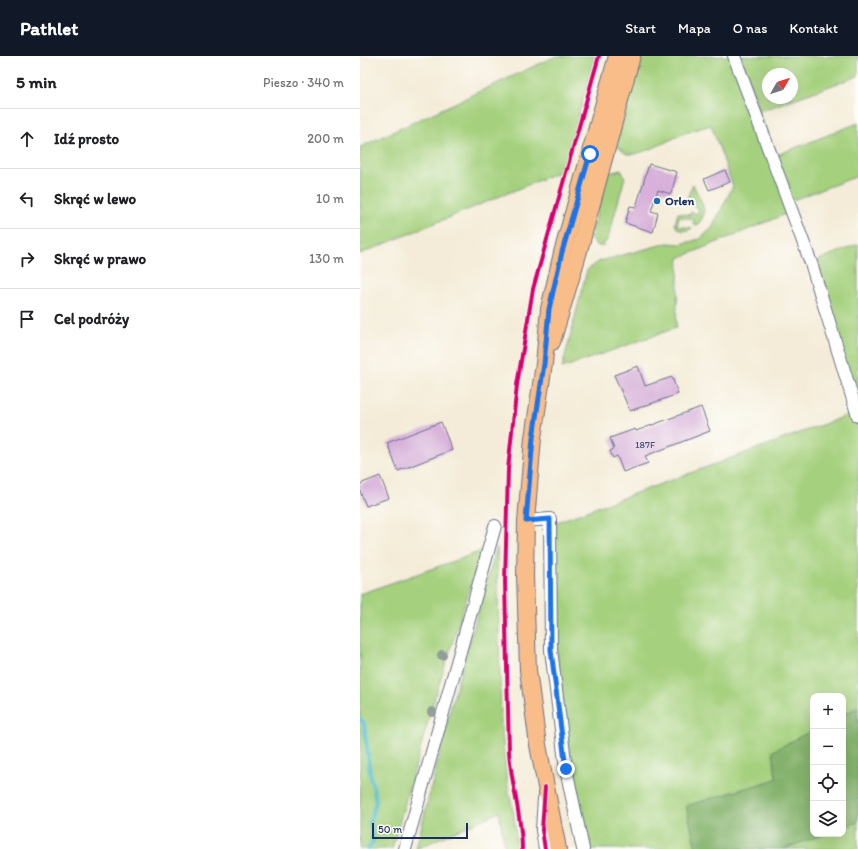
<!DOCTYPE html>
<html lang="pl">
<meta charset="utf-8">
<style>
body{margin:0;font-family:Itim,sans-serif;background:#f2f2f2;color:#202124}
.controls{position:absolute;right:12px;bottom:12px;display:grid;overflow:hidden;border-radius:8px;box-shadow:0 4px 16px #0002}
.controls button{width:36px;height:36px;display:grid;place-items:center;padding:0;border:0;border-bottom:1px solid #e0e0e0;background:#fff;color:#202124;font:20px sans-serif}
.compass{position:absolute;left:402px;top:12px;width:36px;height:36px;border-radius:50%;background:#fff;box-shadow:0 4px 16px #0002;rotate:51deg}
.scale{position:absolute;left:12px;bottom:10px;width:96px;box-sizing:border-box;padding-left:4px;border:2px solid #1b2f5e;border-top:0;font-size:11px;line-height:14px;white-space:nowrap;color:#1b2f5e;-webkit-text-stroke:3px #fdfcf7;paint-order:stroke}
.stop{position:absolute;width:12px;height:12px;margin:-9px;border:3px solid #1a73e8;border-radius:50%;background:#fff}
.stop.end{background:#1a73e8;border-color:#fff;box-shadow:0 1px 4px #0008}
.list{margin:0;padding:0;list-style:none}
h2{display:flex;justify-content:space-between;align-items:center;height:52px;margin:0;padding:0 16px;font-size:17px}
h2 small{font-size:13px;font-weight:400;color:#757577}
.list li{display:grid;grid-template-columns:26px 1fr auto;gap:12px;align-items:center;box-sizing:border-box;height:60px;padding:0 16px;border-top:1px solid #e0e0e0}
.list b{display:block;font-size:15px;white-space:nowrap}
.list em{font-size:13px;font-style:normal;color:#757577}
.icon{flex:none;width:22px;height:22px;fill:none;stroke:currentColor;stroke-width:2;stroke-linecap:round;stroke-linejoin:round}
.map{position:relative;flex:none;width:498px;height:793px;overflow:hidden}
header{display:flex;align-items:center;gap:24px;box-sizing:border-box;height:56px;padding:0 20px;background:#111827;color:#fff}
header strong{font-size:19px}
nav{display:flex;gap:22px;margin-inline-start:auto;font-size:14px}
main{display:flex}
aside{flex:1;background:#fff}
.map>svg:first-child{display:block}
</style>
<header>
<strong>Pathlet</strong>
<nav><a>Start</a><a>Mapa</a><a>O nas</a><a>Kontakt</a></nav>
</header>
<main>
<aside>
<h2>5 min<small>Pieszo · 340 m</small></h2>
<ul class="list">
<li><svg class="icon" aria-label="ahead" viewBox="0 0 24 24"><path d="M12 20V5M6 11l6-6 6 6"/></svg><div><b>Idź prosto</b></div><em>200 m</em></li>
<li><svg class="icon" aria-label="left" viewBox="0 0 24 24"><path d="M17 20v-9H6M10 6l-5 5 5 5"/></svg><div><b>Skręć w lewo</b></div><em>10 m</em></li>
<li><svg class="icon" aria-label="right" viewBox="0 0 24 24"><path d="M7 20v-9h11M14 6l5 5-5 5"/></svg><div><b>Skręć w prawo</b></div><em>130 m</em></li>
<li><svg class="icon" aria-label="arrive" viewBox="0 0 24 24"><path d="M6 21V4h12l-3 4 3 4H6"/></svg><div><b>Cel podróży</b></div></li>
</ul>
</aside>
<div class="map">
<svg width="498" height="793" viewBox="0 0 498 793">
<rect width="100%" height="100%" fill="#fdfcf7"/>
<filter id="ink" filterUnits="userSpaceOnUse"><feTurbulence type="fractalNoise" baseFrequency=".025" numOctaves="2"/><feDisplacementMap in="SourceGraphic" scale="8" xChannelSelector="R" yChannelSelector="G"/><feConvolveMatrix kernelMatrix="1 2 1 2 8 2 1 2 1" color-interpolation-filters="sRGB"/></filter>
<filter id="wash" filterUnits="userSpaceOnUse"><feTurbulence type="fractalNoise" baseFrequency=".012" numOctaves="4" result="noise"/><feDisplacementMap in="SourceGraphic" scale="16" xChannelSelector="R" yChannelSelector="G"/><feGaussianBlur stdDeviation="0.9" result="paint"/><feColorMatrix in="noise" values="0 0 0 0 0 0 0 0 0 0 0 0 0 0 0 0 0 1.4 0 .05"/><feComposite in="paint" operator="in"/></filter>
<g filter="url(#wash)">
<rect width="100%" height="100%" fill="#f4ecd8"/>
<!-- green -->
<g fill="#a5d07d" stroke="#60806e" fill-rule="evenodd">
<path d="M 196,0 L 235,0 L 204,114 L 0,198 L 0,91 Z"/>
<path d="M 281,0 L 374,0 L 417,99 L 498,67 L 498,120 L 430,145 L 433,155 L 319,202 L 316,272 L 202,312 L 227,214 L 240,205 L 308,187 L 321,188 L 340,183 L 352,172 L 373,130 L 351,69 L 325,77 L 291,93 L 275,98 L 266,98 L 256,89 Z"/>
<path d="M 380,0 L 498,0 L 498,20 L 400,55 ZM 408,18 L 432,18 L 432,42 L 408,42 Z"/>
<path d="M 261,114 L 265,121 L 248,182 L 243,190 L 238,190 L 230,183 L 248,117 Z"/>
<path d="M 333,128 C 338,142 352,155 337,169 L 333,168 L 334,163 L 319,161 L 317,170 L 332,172 C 325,176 318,176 315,168 L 318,157 L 330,159 L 331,156 L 337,158 L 339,152 L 333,150 L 334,144 L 327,142 Z"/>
<path d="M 498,188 L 498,793 L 231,793 L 213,722 L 198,606 L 195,557 L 194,467 L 497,356 L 451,207 ZM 453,640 L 483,640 L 483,778 L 453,778 Z"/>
<path d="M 137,491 L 141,667 L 147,725 L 154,760 L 157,793 L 145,793 L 139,756 L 56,793 L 94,639 Z"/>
<path d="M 122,495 L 74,644 L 32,793 L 0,793 L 0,538 Z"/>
</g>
<!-- forest -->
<g fill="#84b26c" stroke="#507065">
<path d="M 498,651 L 498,766 L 483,772 L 483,659 Z"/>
<path d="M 453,674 L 453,778 L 465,778 L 423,793 L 336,793 L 326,750 L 416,723 L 413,695 Z"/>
</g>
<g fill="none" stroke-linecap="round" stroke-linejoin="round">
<!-- stream -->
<path stroke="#50bccb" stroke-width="4" d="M 0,663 L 4,667 L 10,717 L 16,745 L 10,766 L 13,786 L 8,793"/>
</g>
<g id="blocks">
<!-- building -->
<g fill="#d7b1da">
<path d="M 289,108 L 317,116 L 311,138 L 298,134 L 291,155 L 298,157 L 293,176 L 265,167 L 270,150 L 276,151 Z"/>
<path d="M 365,114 L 370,126 L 349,134 L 344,123 Z"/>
<path d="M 278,310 L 285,330 L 312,321 L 318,338 L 270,355 L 254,319 Z"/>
<path d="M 341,351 L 350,375 L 285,400 L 288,407 L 263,416 L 257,400 L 253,402 L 250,395 L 254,393 L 250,382 L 275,373 L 276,375 Z"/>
<path d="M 81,366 L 92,394 L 38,415 L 27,387 Z"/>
<path d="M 20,420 L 29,442 L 6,450 L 0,435 L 0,428 Z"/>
</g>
</g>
</g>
<g filter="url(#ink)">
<use href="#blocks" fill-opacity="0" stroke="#677189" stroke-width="1"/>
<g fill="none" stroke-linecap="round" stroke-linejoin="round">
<defs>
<g id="minor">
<path d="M 374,0 L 451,207 L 498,360"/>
<path d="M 166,465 L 190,463 L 191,594 L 206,713 L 223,793"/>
<path d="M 184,743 L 182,774 L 185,793"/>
<path d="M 45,793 L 135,470"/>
</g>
<g id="major">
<path d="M 192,286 L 219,195 L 272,0"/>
<path d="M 198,793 L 178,689 L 168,614 L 165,520 L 166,465 L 173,382 L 184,308 L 189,253 L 202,197 L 257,0"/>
</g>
</defs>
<!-- minor casing -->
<use href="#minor" stroke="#677189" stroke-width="14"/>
<!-- major casing -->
<use href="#major" stroke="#677189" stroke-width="18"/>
<!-- minor -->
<use href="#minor" stroke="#fff" stroke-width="12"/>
<!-- major -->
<use href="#major" stroke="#f8bd88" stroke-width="16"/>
<defs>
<g id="cycleway">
<path d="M 185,731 L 182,774 L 185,793"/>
<path d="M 162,793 C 162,760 151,728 149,695 L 145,526 L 148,413 L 157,329 L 173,233 L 239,0"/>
</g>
</defs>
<!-- cycleway casing -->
<use href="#cycleway" stroke="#fdfcf7" stroke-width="6"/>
<!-- cycleway -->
<use href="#cycleway" stroke="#d6006c" stroke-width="4"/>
</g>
<!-- trees -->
<g fill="#939e9a">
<circle cx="82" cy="599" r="5"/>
<circle cx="72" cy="656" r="5"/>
</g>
</g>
<g fill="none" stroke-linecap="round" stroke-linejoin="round" filter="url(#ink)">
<!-- route -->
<path stroke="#1a73e8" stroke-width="5" d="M 206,713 L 191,594 L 190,463 L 166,465 L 173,382 L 184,308 L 189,253 L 202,196 L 230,98"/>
</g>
<!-- markers -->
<circle fill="#1f6fb2" stroke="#fdfcf7" stroke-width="1.5" cx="297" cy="145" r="4"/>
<g text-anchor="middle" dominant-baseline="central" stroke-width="4" stroke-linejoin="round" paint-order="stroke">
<!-- number labels -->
<g font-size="10" fill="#4a507d">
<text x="285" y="388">187F</text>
</g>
<!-- poi labels -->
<g font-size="12" font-weight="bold" fill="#1b2f5e" stroke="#fdfcf7" text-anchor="start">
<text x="305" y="145">Orlen</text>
</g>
</g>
</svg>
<div class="controls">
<button>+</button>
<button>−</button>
<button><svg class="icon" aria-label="locate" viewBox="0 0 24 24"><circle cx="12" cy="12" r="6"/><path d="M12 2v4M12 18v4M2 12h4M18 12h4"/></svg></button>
<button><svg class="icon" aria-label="layers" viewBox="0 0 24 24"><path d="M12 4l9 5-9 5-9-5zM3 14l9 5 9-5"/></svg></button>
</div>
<svg class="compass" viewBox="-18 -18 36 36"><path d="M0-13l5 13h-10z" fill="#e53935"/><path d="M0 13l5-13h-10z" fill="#757577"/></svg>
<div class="scale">50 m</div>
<div class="stop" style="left:230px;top:98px"></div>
<div class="stop end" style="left:206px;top:713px"></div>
</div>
</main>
